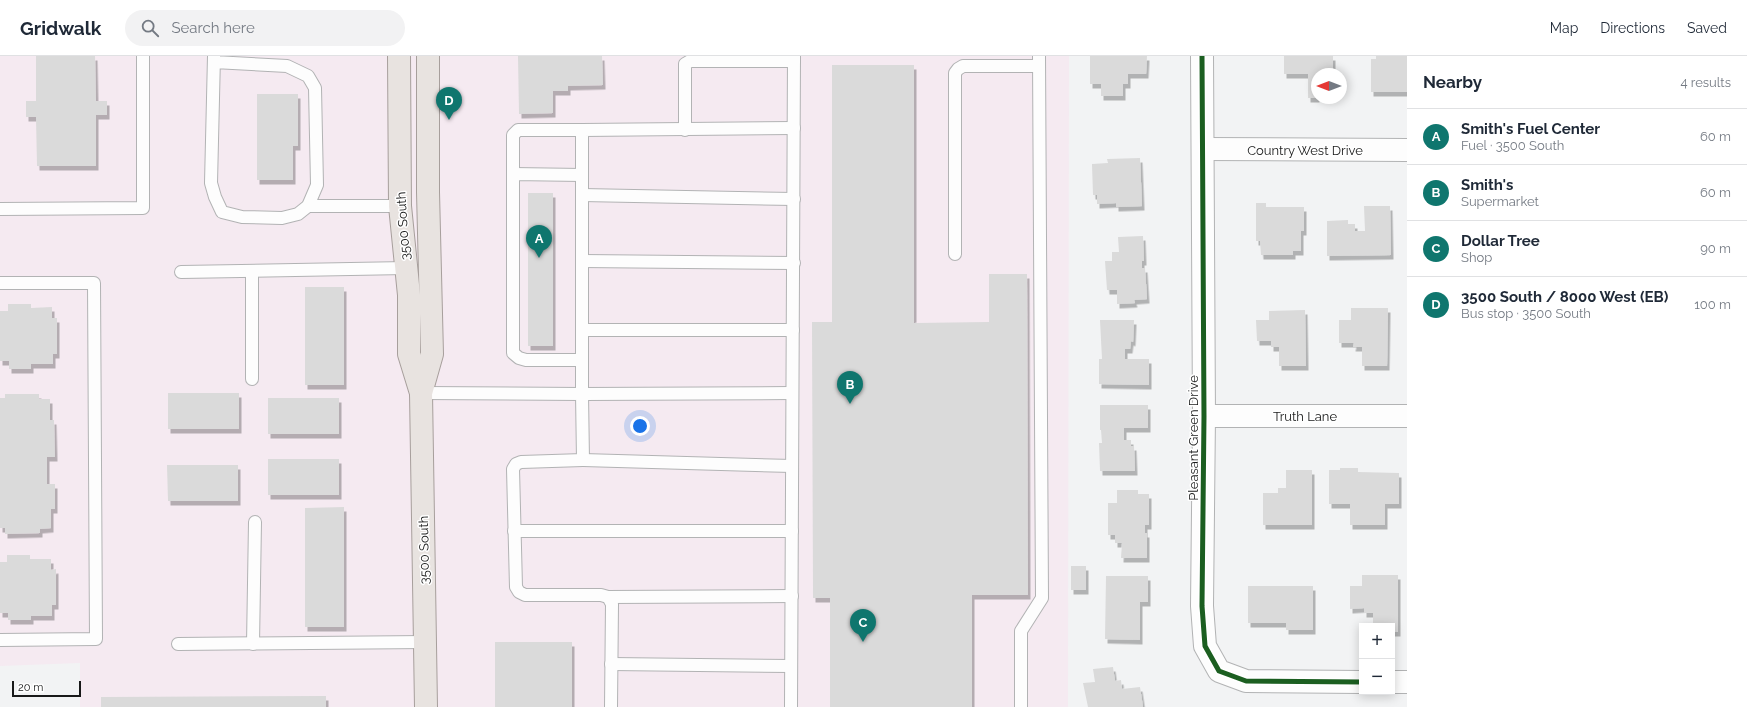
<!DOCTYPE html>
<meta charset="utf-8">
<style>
body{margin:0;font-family:Raleway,sans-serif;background:#f2f2f3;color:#1f2937}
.controls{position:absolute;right:12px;bottom:12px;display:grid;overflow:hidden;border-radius:0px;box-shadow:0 2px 10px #0003}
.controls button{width:36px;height:36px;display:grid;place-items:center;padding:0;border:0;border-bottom:1px solid #e0e1e3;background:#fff;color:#1f2937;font:20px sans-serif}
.compass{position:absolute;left:1311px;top:12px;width:36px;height:36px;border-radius:50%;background:#fff;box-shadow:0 2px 10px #0003;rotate:270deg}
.scale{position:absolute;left:12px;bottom:10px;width:69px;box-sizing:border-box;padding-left:4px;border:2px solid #181919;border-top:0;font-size:11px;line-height:14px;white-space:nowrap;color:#181919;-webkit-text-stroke:3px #fff;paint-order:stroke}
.you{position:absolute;left:640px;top:370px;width:14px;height:14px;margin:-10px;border:3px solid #fff;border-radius:50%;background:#1a73e8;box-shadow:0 0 0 6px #1a73e833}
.badge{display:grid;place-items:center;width:26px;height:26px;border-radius:50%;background:#0f766e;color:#fff;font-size:13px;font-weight:700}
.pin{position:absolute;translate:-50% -33px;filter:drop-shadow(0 1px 2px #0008)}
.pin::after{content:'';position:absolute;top:21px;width:14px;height:12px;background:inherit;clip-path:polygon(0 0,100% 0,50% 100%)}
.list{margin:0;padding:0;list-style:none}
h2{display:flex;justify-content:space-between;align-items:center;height:52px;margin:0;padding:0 16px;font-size:17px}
h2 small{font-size:13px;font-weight:400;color:#747a83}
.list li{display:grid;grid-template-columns:26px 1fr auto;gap:12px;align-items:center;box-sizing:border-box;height:56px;padding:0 16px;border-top:1px solid #e0e1e3}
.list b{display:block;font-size:15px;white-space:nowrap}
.list p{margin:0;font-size:13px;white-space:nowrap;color:#747a83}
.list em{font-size:13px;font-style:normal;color:#747a83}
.icon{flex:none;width:22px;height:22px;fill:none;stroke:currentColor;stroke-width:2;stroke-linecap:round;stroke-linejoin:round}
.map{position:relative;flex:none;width:1407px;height:651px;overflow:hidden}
header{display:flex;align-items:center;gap:24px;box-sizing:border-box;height:56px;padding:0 20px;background:#fff;border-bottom:1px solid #e0e1e3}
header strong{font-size:19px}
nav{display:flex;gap:22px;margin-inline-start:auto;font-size:14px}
.search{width:280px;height:36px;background:#f2f2f3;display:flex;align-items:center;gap:10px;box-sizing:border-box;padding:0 14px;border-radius:22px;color:#747a83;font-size:15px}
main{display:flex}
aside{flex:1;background:#fff}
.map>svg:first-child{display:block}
</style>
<header>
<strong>Gridwalk</strong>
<div class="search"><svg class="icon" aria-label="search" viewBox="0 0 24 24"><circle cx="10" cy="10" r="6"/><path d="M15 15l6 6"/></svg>Search here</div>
<nav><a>Map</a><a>Directions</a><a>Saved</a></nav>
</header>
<main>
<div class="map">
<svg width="1407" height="651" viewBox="0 0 1407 651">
<defs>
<filter id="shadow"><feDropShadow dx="2.5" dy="4.5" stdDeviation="0" flood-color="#0004"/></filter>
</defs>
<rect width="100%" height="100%" fill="#f2f3f4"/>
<!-- commercial -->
<path fill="#f5eaf1" d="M 0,0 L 1069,0 L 1068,651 L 80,651 L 80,607 L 0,610 Z"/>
<!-- building -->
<g fill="#dadada" filter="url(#shadow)">
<path d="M 36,0 L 95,0 L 96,45 L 107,45 L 107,59 L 96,59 L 96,110 L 37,110 L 36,61 L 26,61 L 26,45 L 36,45 Z"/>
<path d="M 518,0 L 602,0 L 603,29 L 568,30 L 568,35 L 553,35 L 553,57 L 519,58 Z"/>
<path d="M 1090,0 L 1147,0 L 1146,18 L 1128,18 L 1128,28 L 1123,28 L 1123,40 L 1101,40 L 1101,28 L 1090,28 Z"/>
<path d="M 1284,0 L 1333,0 L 1333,18 L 1317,18 L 1317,42 L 1308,42 L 1308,18 L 1284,18 Z"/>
<path d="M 1376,0 L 1407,0 L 1407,36 L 1371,36 L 1371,3 L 1376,3 Z"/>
<path d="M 832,9 L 914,9 L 914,267 L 989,266 L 989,218 L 1027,218 L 1028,539 L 972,539 L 972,651 L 830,651 L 830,542 L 813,542 L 812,266 L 832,266 Z"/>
<path d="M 257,38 L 298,38 L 298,90 L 293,90 L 293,124 L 257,124 Z"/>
<path d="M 1140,102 L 1142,150 L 1116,151 L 1116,147 L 1097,148 L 1097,139 L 1093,139 L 1092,108 L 1108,107 L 1107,103 Z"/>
<rect x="528" y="137" width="25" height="153"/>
<path d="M 1256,147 L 1266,147 L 1266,151 L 1304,151 L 1304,175 L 1301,175 L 1301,195 L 1293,195 L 1293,199 L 1261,199 L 1260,185 L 1256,185 Z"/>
<path d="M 1364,150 L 1390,150 L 1391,199 L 1327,200 L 1327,165 L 1348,164 L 1348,168 L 1355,168 L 1355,175 L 1365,175 Z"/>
<path d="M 1143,180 L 1144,205 L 1142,205 L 1142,212 L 1145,212 L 1147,243 L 1134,244 L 1135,247 L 1117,248 L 1117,234 L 1107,234 L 1105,205 L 1112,205 L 1112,196 L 1119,196 L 1118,181 Z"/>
<rect x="305" y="231" width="39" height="98"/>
<path d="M 8,248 L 31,248 L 31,252 L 52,251 L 52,262 L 57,262 L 57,298 L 53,298 L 53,308 L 31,308 L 31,313 L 9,313 L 9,305 L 0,305 L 0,255 L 8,255 Z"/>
<path d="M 1351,252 L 1388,252 L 1387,310 L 1362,310 L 1362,291 L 1353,291 L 1354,287 L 1339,287 L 1339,264 L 1351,264 Z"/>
<path d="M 1305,254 L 1306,310 L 1279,310 L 1279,291 L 1271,291 L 1271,285 L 1257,285 L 1256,264 L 1269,264 L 1269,255 Z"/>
<path d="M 1100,264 L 1134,264 L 1133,286 L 1131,285 L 1130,293 L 1125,293 L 1125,303 L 1149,303 L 1149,329 L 1099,328 L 1099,303 L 1102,303 Z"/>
<rect x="168" y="337" width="71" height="36"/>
<path d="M 5,338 L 39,338 L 39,343 L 50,343 L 50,364 L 54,364 L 55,401 L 47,401 L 47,428 L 55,428 L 55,453 L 51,453 L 51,472 L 40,473 L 40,477 L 5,478 L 5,472 L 0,472 L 0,342 L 5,342 Z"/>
<rect x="268" y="342" width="71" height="36"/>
<path d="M 1100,349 L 1148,349 L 1148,372 L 1124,372 L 1124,384 L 1131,384 L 1131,390 L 1134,390 L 1135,415 L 1100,415 L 1099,387 L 1102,387 L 1101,374 L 1100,374 Z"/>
<rect x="268" y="403" width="71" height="36"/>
<path d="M 167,409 L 238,409 L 238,445 L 168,445 Z"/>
<path d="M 1340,412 L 1358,412 L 1358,416 L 1399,417 L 1399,448 L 1385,448 L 1385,469 L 1350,469 L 1350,448 L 1329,448 L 1329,414 L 1340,414 Z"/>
<path d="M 1286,414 L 1312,414 L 1312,469 L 1263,469 L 1263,437 L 1278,437 L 1278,432 L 1286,432 Z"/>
<path d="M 1117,434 L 1138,434 L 1138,438 L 1149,438 L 1149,469 L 1145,469 L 1145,477 L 1147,477 L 1147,502 L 1121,502 L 1122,487 L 1115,487 L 1115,479 L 1108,479 L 1108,447 L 1117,447 Z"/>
<path d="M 344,451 L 344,571 L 305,571 L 305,452 Z"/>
<path d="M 7,499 L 30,499 L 30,503 L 51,503 L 51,514 L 56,513 L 56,549 L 52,549 L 52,560 L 31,560 L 31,564 L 8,564 L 8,557 L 0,557 L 0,506 L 7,506 Z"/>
<rect x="1071" y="510" width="15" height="24"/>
<path d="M 1362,519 L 1398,519 L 1398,576 L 1392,576 L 1392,570 L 1373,570 L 1373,557 L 1364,557 L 1364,552 L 1350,553 L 1350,530 L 1362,530 Z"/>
<path d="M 1106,520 L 1148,520 L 1148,546 L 1140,546 L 1140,584 L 1105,583 Z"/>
<path d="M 1248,530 L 1313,530 L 1313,574 L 1286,574 L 1286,567 L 1248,567 Z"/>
<rect x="495" y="586" width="77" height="65"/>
<path d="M 1113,611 L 1115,625 L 1121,624 L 1122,633 L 1140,631 L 1143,651 L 1088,651 L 1083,627 L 1095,626 L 1093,613 Z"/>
<path d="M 326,640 L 326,651 L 101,651 L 101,641 Z"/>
</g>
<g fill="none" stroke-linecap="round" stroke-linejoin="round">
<defs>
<g id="lane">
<path d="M 214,6 L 287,10 L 308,20 L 315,32 L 317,129 L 308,150 L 298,158 L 282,162 L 242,161 L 222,156 L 215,141 L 211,127 L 214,0"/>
<path d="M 685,74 L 685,8 L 690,5 L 794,5"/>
<path d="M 513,118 L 513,79 L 518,74 L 582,74"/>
<path d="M 582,119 L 513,118 L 513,297 L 519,302 L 526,304 L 582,304"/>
<path d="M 582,139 L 794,143"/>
<path d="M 308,150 L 400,150"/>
<path d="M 0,153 L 143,152 L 143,0"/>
<path d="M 955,198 L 955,17 L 958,13 L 963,10 L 1039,10"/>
<path d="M 582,205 L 794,207"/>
<path d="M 181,216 L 406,212"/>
<path d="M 252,216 L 252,323"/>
<path d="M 0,227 L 94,227 L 96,583 L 0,584"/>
<path d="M 582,274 L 793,274"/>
<path d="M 421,337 L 582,338 L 583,404 L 521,406 L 516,408 L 513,413 L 516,531 L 519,536 L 525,539 L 601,539 L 608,541 L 612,548 L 611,651"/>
<path d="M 792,337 L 582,338 L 582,74 L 794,72"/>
<path d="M 583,404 L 792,410"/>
<path d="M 514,475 L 792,475"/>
<path d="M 608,541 L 792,540"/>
<path d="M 178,588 L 426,586"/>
<path d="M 253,588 L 255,466"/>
<path d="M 611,608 L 791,610"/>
<path d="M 791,651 L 794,0"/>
<path d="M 1021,651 L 1021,575 L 1042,542 L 1039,0"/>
</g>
<g id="street">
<path d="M 1202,0 L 1204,360 L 1202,550 L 1205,590 L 1219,615 L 1246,625 L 1362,626"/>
<path d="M 1203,93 L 1407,94"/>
<path d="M 1204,360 L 1407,360"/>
<path d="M 1392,626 L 1407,626"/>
</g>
<g id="primary">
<path d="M 399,0 L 400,150 L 409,239 L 409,298 L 421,337"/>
<path d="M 426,651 L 421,337 L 432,298 L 428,136 L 428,0"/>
</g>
</defs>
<!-- lane casing -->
<use href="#lane" stroke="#b2b3b4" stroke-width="14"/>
<!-- street casing -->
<use href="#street" stroke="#b2b3b4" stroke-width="24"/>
<!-- primary casing -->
<use href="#primary" stroke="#a79f9c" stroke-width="24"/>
<!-- lane -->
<use href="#lane" stroke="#fdfdfd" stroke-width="12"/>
<!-- street -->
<use href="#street" stroke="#fdfdfd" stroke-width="22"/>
<!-- primary -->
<use href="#primary" stroke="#e8e3e0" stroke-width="22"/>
<defs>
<path id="cycleway" d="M 1202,0 L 1204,360 L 1202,550 L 1205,590 L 1219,615 L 1246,625 L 1362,626"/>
</defs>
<!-- cycleway casing -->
<use href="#cycleway" stroke="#fff" stroke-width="8"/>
<!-- cycleway -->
<use href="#cycleway" stroke="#1b5e20" stroke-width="5"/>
</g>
<g text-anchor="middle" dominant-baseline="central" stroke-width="3" stroke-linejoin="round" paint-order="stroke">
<!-- street labels -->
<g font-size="13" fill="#181919" stroke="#fff">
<text x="1305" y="94">Country West Drive</text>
<text transform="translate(403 170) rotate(-94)">3500 South</text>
<text x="1305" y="360">Truth Lane</text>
<text transform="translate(1193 382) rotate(-90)">Pleasant Green Drive</text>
<text transform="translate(424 494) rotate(-91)">3500 South</text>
</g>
</g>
</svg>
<div class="controls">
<button>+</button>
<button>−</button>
</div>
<svg class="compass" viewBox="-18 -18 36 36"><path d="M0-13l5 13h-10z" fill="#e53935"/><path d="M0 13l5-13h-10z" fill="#747a83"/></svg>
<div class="scale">20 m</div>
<div class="you"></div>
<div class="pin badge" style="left:539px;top:202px">A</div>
<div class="pin badge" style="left:850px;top:348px">B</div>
<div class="pin badge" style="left:863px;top:586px">C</div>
<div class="pin badge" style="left:449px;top:64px">D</div>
</div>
<aside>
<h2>Nearby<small>4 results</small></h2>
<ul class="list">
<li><span class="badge">A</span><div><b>Smith's Fuel Center</b><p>Fuel · 3500 South</p></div><em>60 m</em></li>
<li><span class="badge">B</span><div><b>Smith's</b><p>Supermarket</p></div><em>60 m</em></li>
<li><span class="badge">C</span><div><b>Dollar Tree</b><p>Shop</p></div><em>90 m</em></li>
<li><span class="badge">D</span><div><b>3500 South / 8000 West (EB)</b><p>Bus stop · 3500 South</p></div><em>100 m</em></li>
</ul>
</aside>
</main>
